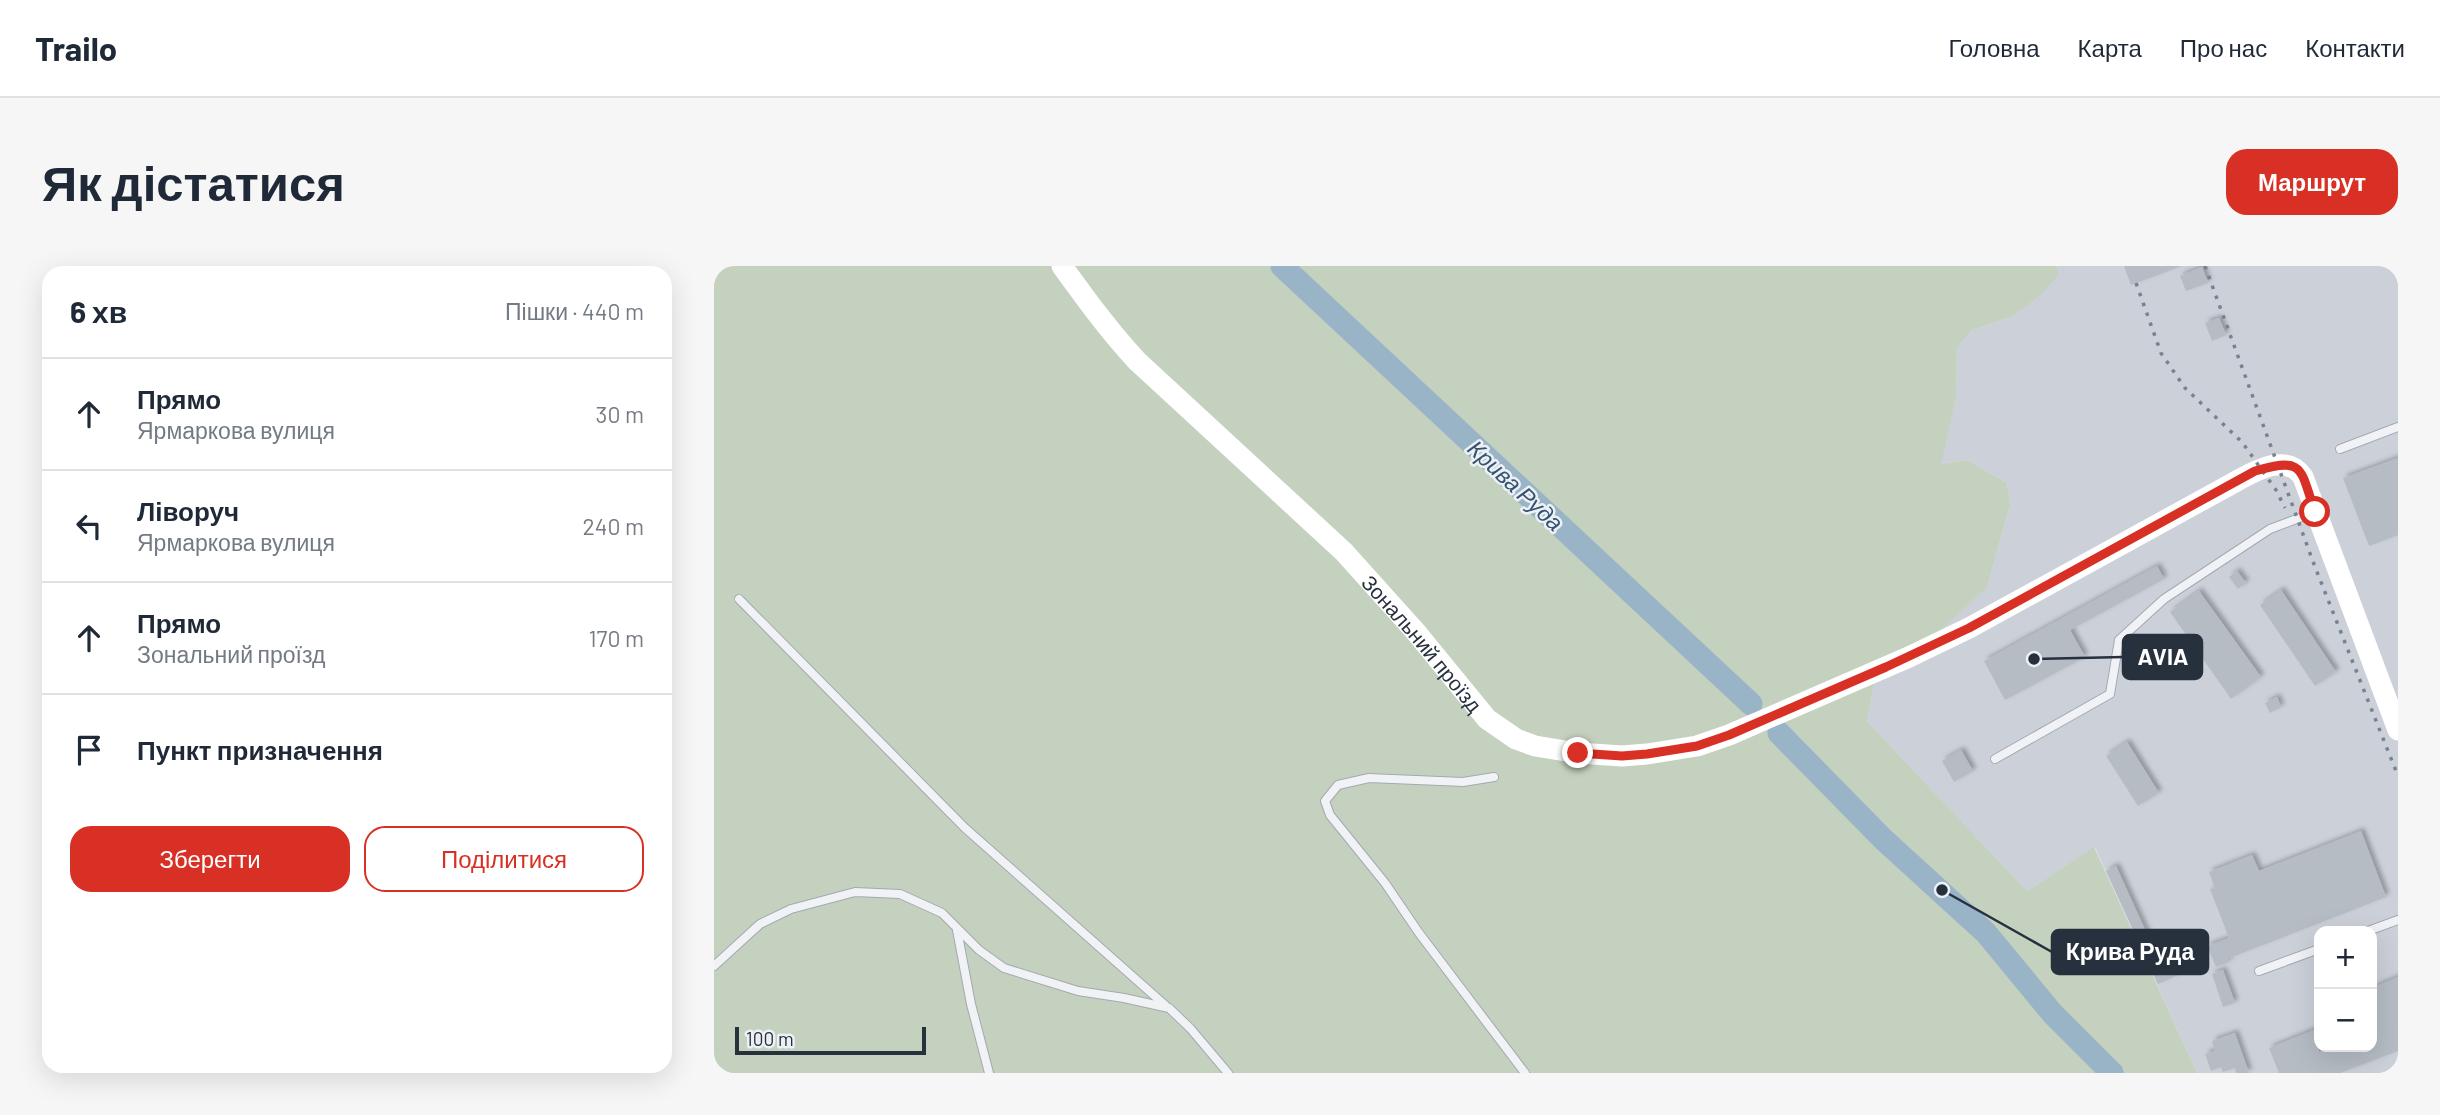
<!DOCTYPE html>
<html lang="uk">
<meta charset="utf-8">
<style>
body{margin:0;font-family:Barlow,sans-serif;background:#f6f6f7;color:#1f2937}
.controls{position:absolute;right:21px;bottom:21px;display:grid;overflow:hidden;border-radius:14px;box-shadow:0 7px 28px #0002}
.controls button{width:63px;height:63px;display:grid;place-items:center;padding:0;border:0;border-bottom:2px solid #e0e1e3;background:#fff;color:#1f2937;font:35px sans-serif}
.scale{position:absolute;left:21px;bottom:18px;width:191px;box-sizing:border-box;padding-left:7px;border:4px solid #27313e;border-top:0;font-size:19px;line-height:24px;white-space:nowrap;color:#27313e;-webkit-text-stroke:5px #edf1f5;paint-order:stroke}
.stop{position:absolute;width:21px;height:21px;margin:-16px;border:5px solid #d93025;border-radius:50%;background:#fff}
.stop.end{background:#d93025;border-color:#fff;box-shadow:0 2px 7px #0008}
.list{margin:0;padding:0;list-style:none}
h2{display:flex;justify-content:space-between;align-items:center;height:91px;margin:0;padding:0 28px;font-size:30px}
h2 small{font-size:23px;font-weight:400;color:#747a83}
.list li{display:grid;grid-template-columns:46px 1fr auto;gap:21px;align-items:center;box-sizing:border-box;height:112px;padding:0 28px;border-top:2px solid #e0e1e3}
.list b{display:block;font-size:26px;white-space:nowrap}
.list p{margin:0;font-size:23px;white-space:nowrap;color:#747a83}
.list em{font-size:23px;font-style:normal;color:#747a83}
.actions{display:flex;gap:14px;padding:21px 28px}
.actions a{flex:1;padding:16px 0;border:2px solid #d93025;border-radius:21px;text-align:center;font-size:24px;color:#d93025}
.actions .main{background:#d93025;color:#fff}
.icon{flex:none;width:38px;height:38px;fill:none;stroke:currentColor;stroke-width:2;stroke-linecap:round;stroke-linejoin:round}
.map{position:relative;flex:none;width:1684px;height:807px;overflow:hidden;border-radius:21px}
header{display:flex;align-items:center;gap:42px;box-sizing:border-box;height:98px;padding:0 35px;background:#fff;border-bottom:2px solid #e0e1e3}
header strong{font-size:33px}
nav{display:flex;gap:38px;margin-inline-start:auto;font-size:24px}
.intro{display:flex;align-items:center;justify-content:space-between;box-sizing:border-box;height:168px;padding:0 42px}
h1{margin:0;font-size:49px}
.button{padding:18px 32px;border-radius:21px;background:#d93025;color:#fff;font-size:24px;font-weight:700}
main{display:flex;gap:42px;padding:0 42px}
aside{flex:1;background:#fff;border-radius:21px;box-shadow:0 7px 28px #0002}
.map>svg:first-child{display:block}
</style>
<header>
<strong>Trailo</strong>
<nav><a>Головна</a><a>Карта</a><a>Про нас</a><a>Контакти</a></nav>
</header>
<div class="intro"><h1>Як дістатися</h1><a class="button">Маршрут</a></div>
<main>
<aside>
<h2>6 хв<small>Пішки · 440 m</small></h2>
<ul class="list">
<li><svg class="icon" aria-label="ahead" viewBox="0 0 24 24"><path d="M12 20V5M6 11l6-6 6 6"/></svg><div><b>Прямо</b><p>Ярмаркова вулиця</p></div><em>30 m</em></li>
<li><svg class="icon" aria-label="left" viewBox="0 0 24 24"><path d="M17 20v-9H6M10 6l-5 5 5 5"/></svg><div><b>Ліворуч</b><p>Ярмаркова вулиця</p></div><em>240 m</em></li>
<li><svg class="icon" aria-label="ahead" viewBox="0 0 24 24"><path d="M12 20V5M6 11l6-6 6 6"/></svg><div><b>Прямо</b><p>Зональний проїзд</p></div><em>170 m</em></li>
<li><svg class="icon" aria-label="arrive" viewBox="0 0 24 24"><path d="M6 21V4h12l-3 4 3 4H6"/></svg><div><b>Пункт призначення</b></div></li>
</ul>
<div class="actions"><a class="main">Зберегти</a><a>Поділитися</a></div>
</aside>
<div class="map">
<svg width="1684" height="807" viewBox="0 0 1684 807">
<defs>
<filter id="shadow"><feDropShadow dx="3.5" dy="-3.5" stdDeviation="2" flood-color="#0004"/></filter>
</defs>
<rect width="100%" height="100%" fill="#dee2e7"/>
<!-- built -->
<path fill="#ccd1d9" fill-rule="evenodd" d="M 1342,0 L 1684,0 L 1684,807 L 1483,807 L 1381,581 L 1313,625 L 1153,455 L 1165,394 L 1273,321 L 1296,239 L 1293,217 L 1253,194 L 1226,198 L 1242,132 L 1243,80 L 1258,64 L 1299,50 L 1345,8 ZM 1605,665 L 1658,665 L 1658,781 L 1605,781 Z"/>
<!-- green -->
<path fill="#c5d1bf" d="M 0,0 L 1342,0 L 1345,8 L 1328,28 L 1299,50 L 1258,64 L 1243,81 L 1242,132 L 1227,198 L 1253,194 L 1293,217 L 1296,239 L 1273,321 L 1227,364 L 1165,394 L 1153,455 L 1313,625 L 1380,581 L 1483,807 L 0,807 Z"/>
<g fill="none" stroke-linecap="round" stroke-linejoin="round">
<!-- river -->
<g stroke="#99b3c7" stroke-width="23">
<path d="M 568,0 L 1037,438"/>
<path d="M 1065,467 L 1169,573 L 1272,667 L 1338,747 L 1398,807"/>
</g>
</g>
<!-- building -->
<g fill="#b5bcc4" filter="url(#shadow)">
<path d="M 1410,0 L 1465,0 L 1465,1 L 1417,19 Z"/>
<path d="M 1488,1 L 1494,17 L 1472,25 L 1466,10 Z"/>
<path d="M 1505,52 L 1512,69 L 1498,75 L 1491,57 Z"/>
<path d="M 1684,192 L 1684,269 L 1655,280 L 1629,212 Z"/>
<path d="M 1443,300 L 1450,313 L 1356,364 L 1371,391 L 1291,434 L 1270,395 Z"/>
<path d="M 1523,305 L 1532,317 L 1524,323 L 1515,311 Z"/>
<path d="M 1567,324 L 1622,406 L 1601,420 L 1546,339 Z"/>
<path d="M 1485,325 L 1547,411 L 1517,433 L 1456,346 Z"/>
<path d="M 1563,431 L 1567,441 L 1556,447 L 1551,437 Z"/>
<path d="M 1413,476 L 1445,527 L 1424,540 L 1392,490 Z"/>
<path d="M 1247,484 L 1259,505 L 1240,516 L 1228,495 Z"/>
<path d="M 1647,565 L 1672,631 L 1513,693 L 1515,696 L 1502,701 L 1493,680 L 1515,672 L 1496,623 L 1501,622 L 1495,606 L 1538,589 L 1545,605 Z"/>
<path d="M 1402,600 L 1443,690 L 1452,687 L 1462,710 L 1444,718 L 1392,605 Z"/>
<path d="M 1509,704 L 1521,737 L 1509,741 L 1498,708 Z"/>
<path d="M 1684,711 L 1684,785 L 1626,807 L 1565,807 L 1555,782 L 1605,762 L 1605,786 L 1619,781 L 1658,781 L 1658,722 Z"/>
<path d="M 1521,767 L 1535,807 L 1522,807 L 1521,802 L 1509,806 L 1507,801 L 1497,805 L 1491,788 L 1501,785 L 1498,775 Z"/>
</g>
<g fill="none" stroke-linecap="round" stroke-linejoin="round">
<defs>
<g id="lane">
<path d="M 1626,183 L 1684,161"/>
<path d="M 25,333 L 251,562 L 452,740"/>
<path d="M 1281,493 L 1396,428 L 1405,374 L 1450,333 L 1556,263 L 1601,246"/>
<path d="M 780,511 L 749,516 L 655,512 L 624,519 L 611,535 L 616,549 L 671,617 L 705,667 L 811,807"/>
<path d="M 243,664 L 257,738 L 275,807"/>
<path d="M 1654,665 L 1684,654"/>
<path d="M 0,700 L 46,658 L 77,643 L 141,626 L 186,628 L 228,647 L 265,684 L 290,702 L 364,725 L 410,732 L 455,742 L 476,762 L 514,807"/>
<path d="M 1545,705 L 1605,683"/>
</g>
</defs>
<!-- lane casing -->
<use href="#lane" stroke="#a3a9b1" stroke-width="10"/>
<!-- lane -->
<use href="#lane" stroke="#f0f2f6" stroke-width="8"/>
<!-- secondary -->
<path stroke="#fff" stroke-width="21" id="s1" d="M 348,0 C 372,33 395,65 423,95 L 630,286 L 701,365 L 773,453 L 802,473 L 821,480 L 864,487 L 908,490 L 933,488 L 983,480 L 1015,469 L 1195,391 L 1255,362 L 1521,216 C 1541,205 1572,186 1589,211 L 1684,464"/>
<!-- rail -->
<g stroke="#778390" stroke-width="3.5" stroke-dasharray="3.5 7" stroke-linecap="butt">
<path d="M 1491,0 L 1601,301 L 1684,510"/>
<path d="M 1422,17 L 1447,87 L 1471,122 L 1528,176 L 1562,224 L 1571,242"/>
</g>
</g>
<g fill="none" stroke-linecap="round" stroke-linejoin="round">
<!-- route -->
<path stroke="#d93025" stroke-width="9" d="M 864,487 L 908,490 L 933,488 L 983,480 L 1015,469 L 1172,401 L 1255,362 L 1541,205 C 1591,190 1586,203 1601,246"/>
</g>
<g text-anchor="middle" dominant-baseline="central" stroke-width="5" stroke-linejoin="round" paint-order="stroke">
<!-- street labels -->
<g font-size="21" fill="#27313e" stroke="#edf1f5">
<text stroke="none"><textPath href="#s1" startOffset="523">Зональний проїзд</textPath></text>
</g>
<!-- water labels -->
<g font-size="23" font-style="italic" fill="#325371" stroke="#edf1f5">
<text transform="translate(802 219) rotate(43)">Крива Руда</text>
</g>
</g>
<!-- callouts -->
<path fill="none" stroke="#27313e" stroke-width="2.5" d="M1320 393L1409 391M1228 624L1338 686"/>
<g fill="#27313e" stroke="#edf1f5" stroke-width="2.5">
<circle cx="1320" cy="393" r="7"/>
<circle cx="1228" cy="624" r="7"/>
</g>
<g fill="#27313e" stroke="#27313e" stroke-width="2.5">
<rect x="1409" y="369" width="79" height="44" rx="7"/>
<rect x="1338" y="664" width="156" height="44" rx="7"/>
</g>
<g font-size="23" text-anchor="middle" font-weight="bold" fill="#fff">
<text x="1449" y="399">AVIA</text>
<text x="1416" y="694">Крива Руда</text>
</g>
</svg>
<div class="controls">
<button>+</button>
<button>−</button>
</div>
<div class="scale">100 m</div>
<div class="stop" style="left:1601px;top:246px"></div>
<div class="stop end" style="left:864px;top:487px"></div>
</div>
</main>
